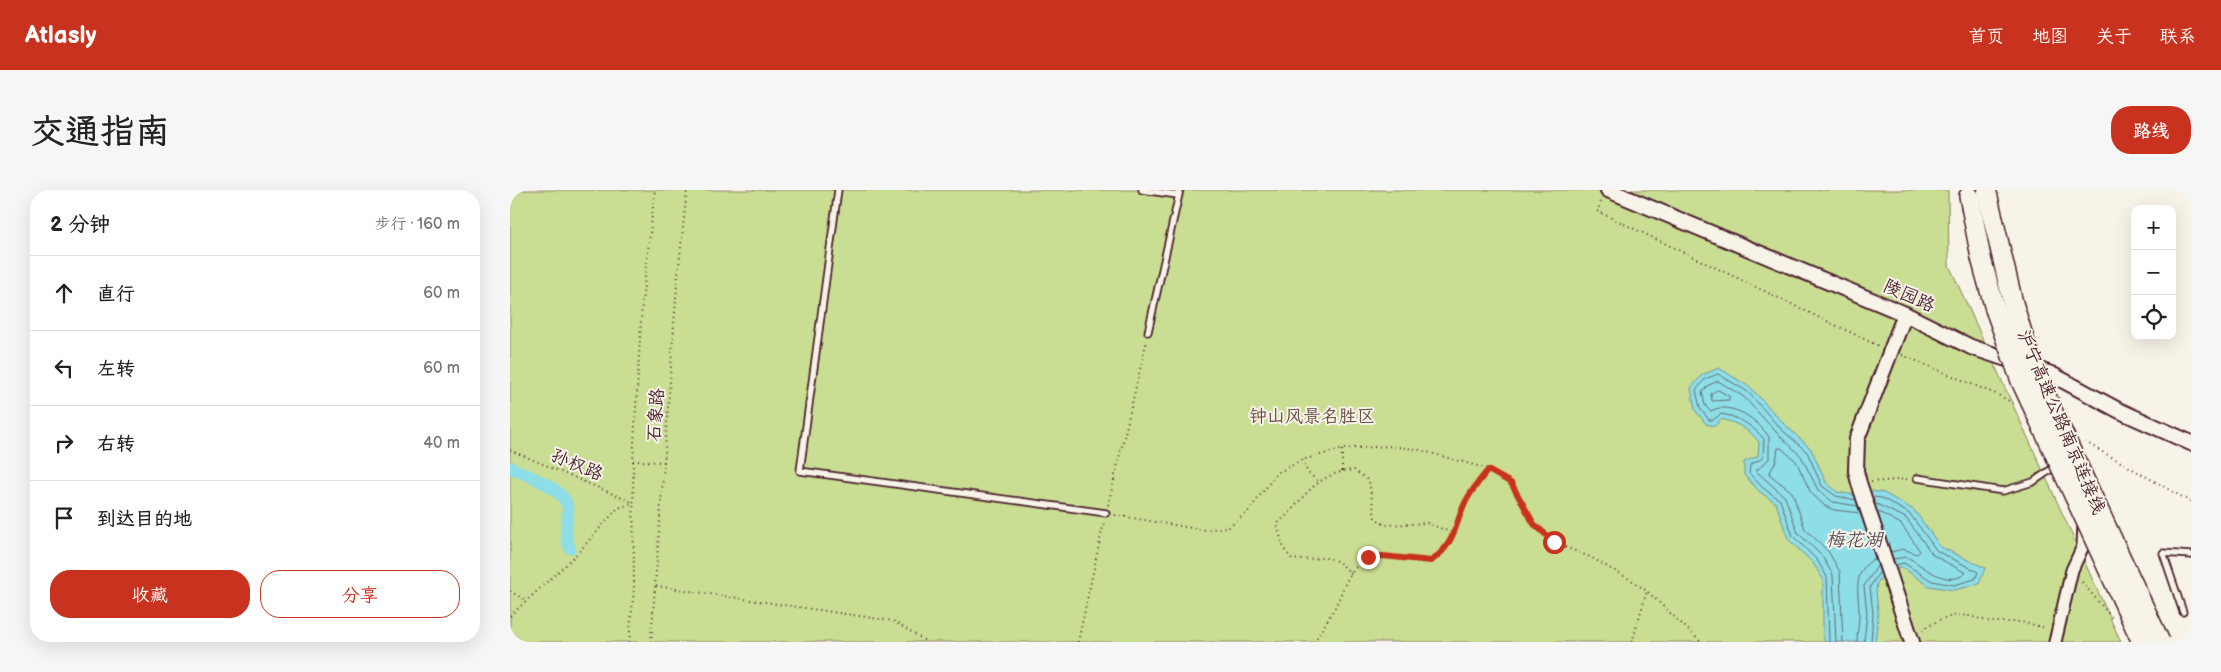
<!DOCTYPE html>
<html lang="zh">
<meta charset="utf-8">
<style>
body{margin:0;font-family:"Balsamiq Sans","LXGW WenKai TC",sans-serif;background:#f6f6f6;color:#222}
.controls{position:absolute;right:15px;top:15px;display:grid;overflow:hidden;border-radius:10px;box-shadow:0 5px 20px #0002}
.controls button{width:45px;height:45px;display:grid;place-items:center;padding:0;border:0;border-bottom:1px solid #e0e0e0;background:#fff;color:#222;font:25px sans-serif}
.stop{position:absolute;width:15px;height:15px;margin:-11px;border:4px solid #c8321e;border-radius:50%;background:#fff}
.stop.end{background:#c8321e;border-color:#fff;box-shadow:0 1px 5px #0008}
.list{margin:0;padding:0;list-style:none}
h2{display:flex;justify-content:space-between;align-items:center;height:65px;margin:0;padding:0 20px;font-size:21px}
h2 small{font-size:16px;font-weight:400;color:#767676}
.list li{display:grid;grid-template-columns:32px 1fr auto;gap:15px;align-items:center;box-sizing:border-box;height:75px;padding:0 20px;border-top:1px solid #e0e0e0}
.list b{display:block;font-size:19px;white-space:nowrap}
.list em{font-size:16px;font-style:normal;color:#767676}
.actions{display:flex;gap:10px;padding:15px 20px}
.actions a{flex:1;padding:11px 0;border:1px solid #c8321e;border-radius:20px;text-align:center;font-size:18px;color:#c8321e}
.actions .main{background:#c8321e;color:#fff}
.icon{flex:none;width:28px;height:28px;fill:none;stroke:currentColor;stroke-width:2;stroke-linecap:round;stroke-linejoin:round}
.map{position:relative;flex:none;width:1681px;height:452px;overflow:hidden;border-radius:20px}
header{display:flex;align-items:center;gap:30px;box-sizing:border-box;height:70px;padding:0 25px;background:#c8321e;color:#fff}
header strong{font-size:24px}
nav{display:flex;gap:28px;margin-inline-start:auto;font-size:18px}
.intro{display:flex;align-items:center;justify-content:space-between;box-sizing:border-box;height:120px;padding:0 30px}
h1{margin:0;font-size:35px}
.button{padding:12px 22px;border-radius:20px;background:#c8321e;color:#fff;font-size:18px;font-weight:700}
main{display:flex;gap:30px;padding:0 30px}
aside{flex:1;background:#fff;border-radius:20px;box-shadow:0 5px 20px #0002}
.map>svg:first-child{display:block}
</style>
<header>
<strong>Atlasly</strong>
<nav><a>首页</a><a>地图</a><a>关于</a><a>联系</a></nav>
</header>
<div class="intro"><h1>交通指南</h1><a class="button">路线</a></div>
<main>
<aside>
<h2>2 分钟<small>步行 · 160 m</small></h2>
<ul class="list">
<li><svg class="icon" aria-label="ahead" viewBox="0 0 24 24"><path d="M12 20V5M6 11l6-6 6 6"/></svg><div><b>直行</b></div><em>60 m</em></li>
<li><svg class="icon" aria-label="left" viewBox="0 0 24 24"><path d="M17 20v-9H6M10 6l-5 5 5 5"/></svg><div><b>左转</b></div><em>60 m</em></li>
<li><svg class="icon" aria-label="right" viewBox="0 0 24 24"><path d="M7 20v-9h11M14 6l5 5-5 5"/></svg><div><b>右转</b></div><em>40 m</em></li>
<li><svg class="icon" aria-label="arrive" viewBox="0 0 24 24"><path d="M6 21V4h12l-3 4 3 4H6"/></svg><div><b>到达目的地</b></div></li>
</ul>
<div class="actions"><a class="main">收藏</a><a>分享</a></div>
</aside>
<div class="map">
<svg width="1681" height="452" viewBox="0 0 1681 452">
<rect width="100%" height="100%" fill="#f7f3e8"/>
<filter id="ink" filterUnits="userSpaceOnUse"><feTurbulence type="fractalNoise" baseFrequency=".02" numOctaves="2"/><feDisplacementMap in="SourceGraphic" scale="10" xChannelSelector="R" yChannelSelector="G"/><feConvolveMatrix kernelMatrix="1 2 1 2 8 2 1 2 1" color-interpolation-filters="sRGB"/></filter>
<g filter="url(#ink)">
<!-- green -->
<path fill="#c9dd93" stroke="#8a7e5f" d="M 0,0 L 1438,0 L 1439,75 L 1611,452 L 0,452 Z"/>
<!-- water -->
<path fill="#8ddee7" stroke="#72929c" d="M 1209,178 L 1241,198 L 1274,234 L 1301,259 L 1316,292 L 1327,302 L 1345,305 L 1362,301 L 1374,303 L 1404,320 L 1431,357 L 1475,378 L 1469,394 L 1444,400 L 1419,396 L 1392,377 C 1362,389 1365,391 1368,421 C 1368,431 1366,442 1365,452 L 1315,452 L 1313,447 L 1313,389 L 1303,373 L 1278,349 L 1266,313 L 1250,302 L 1234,285 L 1234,272 L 1248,266 L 1249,252 C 1238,239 1228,233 1211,229 L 1205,236 L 1196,234 L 1185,220 L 1181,198 L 1192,185 Z"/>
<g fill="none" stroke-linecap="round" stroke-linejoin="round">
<!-- shore -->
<g stroke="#656b76" stroke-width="1">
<path d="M 1208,200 L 1219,206 L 1219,210 L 1202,211 L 1201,204 Z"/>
<path d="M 1362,307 L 1372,308 L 1400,324 L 1427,361 L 1468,382 L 1465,389 L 1444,395 L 1422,391 L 1394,373 L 1385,375"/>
<path d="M 1364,313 L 1396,328 L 1423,365 L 1456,383 C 1437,399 1414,376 1397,367 L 1383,369"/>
<path d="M 1367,321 L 1391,334 L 1410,361 L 1407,364 L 1393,359 L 1381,362"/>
<path d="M 1319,452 L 1317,387 L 1307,370 L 1283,346 L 1270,310 L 1253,298 L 1239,283 L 1240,275 L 1253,268 L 1254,249 C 1242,235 1229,227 1211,224 L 1203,230 L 1199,230 L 1190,218 L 1186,200 L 1195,189 L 1208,184 L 1238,202 L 1270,238 L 1297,262 L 1312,296 L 1326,306 L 1346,310"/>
<path d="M 1326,452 L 1323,385 L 1312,366 L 1288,343 L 1275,307 L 1246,281 L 1259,269 L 1259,247 C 1249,232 1230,217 1211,218 C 1207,218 1204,220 1200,221 L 1195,215 L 1192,202 L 1199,195 L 1208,191 L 1234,207 L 1266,242 L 1291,266 L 1308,300 L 1323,312 L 1348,316"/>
<path d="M 1333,452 L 1330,382 L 1318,361 L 1295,339 L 1282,302 L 1259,284 L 1266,271 L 1268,258 L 1271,258 L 1286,271 L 1301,303 L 1315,316 L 1324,320 L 1350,323"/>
<path d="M 1347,452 C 1347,443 1349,434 1349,424 C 1349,402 1341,382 1365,368"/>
<path d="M 1354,452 L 1357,423 L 1354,396 L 1368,375"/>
<path d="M 1361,452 L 1363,423 L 1360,397 L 1370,381"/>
</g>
<!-- canal -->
<path stroke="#8ddee7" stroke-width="12" d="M 0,277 C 17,286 61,299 58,323 C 57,334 54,348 60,358"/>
<defs>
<g id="service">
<path d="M 328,0 L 290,281 L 596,323"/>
<path d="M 632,0 L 668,5"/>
<path d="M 638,142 L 670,0"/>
<path d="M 1407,288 L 1493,301 L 1523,292 L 1546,276"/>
<path d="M 1673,422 L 1653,363 L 1681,365"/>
</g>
<path id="minor" d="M 1545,452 L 1562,380 L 1573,356 L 1574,333"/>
<g id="tertiary">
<path d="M 1098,0 L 1395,124 L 1461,157 L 1541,184 L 1608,220 L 1681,253"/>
<path d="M 1395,124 L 1347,249 L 1346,281 L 1349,293 L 1402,452"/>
</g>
<g id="trunk">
<path d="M 1477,3 L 1503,113"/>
<path d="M 1459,6 L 1471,68 L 1485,119"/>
</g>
</defs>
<!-- service casing -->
<use href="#service" stroke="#4a1f2b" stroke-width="9"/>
<!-- minor casing -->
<use href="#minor" stroke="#4a1f2b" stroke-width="15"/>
<!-- tertiary casing -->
<use href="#tertiary" stroke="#4a1f2b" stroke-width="18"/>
<!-- trunk casing -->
<use href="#trunk" stroke="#4a1f2b" stroke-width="22"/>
<!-- path -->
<g stroke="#4a1f2b" stroke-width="2" stroke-dasharray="1 4" stroke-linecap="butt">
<path d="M 1091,12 L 1087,21 L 1369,156"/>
<path d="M 1392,165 L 1488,205 L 1505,214"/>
<path d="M 1575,252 L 1681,312"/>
<path d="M 0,260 L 124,313"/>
<path d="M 792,270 L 798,283 L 808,291"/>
<path d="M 123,271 L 155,272"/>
<path d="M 832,281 L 832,259"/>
<path d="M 1361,292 L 1398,289"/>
<path d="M 598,315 L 637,150"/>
<path d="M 605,325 L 693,340 L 719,337 L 738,322 L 767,283 L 792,270 L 832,259 L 878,256 L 906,259 L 978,279 L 1001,293 L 1024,334 L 1043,352 L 1080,367 L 1121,390 L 1137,401 L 1191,452"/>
<path d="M 841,384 C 818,357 810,373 782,369 L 774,359 L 767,335 C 771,329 777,326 781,321 C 799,299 814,282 844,280 L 859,291 L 865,328 L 875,335 L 917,333 L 945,344"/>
<path d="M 1572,392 L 1603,429"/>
<path d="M 146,396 L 383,431 L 417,452"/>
<path d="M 0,401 L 17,411"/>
<path d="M 0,426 L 65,366 L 108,318 L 124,313"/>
<path d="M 1412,440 L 1429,430 L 1446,425 L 1460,426 L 1481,432 L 1511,432 L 1537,438"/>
<path d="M 119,452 L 124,398 L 123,271 L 132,113 L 145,0"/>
<path d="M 141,452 L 167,94 L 177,0"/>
<path d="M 568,452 L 594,332"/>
<path d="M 804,452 C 811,441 818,430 824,419 C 833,402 837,382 853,371 C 875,354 909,384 930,365 C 944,352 947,334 953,318 C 958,303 968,291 978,279"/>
<path d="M 1122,452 L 1137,401"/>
<path d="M 1680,452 L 1681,451"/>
</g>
<!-- service -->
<use href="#service" stroke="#f7f3e8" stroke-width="5.5"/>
<!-- minor -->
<use href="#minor" stroke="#f7f3e8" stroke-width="11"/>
<!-- tertiary -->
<use href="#tertiary" stroke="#f7f3e8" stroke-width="14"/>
<!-- trunk -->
<use href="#trunk" stroke="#f7f3e8" stroke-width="19"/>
<defs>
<g id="trunk-bridge">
<path d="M 1503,113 L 1517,159 L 1541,218 L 1650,452"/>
<path d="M 1485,119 L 1511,191 L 1632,452"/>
</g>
</defs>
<!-- trunk-bridge casing -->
<use href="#trunk-bridge" stroke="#4a1f2b" stroke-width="22" stroke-linecap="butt"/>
<!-- trunk-bridge -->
<use href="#trunk-bridge" stroke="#f7f3e8" stroke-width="19"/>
</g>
</g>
<g fill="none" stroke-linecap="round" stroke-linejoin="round" filter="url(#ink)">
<!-- route -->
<path stroke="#c8321e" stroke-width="6" d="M 858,367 L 873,366 L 921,371 C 944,355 944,338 954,315 C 960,302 969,291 978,280 L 1001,293 L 1024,334 L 1044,352"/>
</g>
<g text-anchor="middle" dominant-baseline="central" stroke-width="4" stroke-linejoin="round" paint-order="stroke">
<!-- street labels -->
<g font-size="18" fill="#4a1f2b" stroke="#f7f3e8">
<text transform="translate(1399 106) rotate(24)">陵园路</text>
<text transform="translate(146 225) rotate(-86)">石象路</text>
<text transform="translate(1551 232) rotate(67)">沪宁高速公路南京连接线</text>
<text transform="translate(67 275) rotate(23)">孙权路</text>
</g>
<!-- park labels -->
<g font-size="18" fill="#6a4e45" stroke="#f7f3e8">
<text x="802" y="226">钟山风景名胜区</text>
</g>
<!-- water labels -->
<g font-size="19" font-style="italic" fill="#5b4f5a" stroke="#f7f3e8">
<text x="1344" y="350">梅花湖</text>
</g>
</g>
</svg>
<div class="controls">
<button>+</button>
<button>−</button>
<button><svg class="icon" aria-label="locate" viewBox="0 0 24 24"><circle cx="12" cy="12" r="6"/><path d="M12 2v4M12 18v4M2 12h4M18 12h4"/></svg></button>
</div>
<div class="stop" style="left:1044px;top:352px"></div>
<div class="stop end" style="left:858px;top:367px"></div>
</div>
</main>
